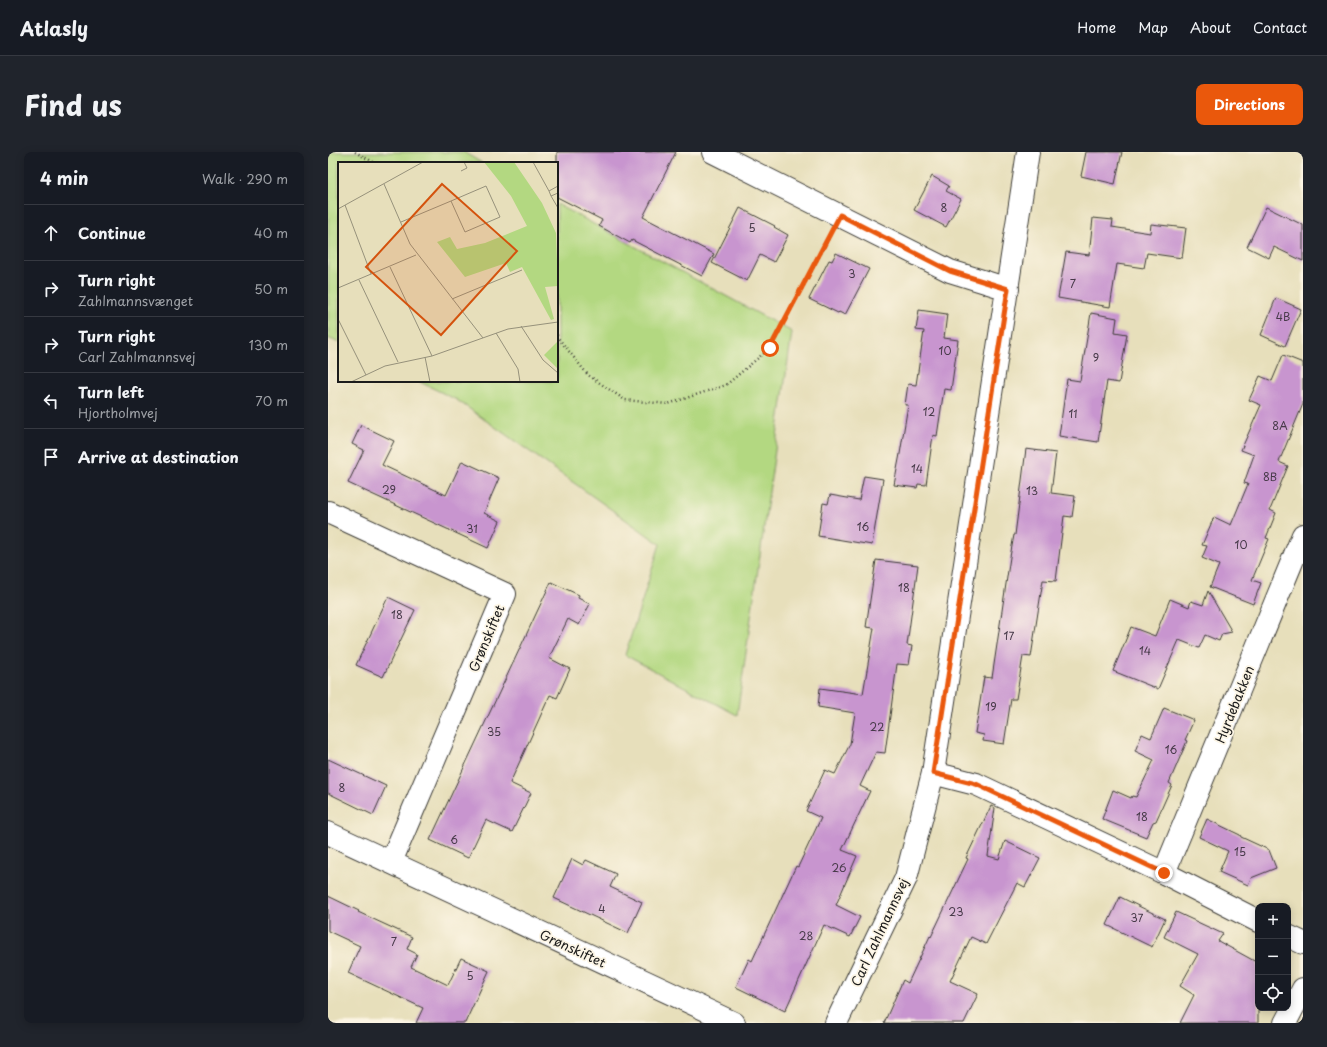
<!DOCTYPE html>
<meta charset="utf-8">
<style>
body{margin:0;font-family:"Playpen Sans",sans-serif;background:#20242c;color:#f1f3f6}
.controls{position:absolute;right:12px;bottom:12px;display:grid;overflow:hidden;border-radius:8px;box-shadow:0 2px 10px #0003}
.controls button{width:36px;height:36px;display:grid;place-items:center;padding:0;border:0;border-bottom:1px solid #363941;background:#171b24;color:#f1f3f6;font:20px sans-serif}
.stop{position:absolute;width:12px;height:12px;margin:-9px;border:3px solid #ea580c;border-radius:50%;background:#fff}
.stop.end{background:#ea580c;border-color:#fff;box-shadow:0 1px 4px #0008}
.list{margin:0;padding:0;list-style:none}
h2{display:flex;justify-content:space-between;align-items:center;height:52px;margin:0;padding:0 16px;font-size:17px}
h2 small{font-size:13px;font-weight:400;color:#9ea1a6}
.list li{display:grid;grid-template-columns:26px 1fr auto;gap:12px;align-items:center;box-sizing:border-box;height:56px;padding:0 16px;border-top:1px solid #363941}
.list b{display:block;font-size:15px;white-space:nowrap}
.list p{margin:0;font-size:13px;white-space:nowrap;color:#9ea1a6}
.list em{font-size:13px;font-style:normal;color:#9ea1a6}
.icon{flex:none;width:22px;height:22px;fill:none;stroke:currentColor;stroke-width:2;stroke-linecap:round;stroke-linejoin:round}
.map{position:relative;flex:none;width:975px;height:871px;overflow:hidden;border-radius:8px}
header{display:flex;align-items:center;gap:24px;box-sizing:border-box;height:56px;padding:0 20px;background:#171b24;border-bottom:1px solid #363941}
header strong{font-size:19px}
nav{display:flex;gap:22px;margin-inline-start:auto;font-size:14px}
.intro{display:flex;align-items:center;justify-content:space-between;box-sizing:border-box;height:96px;padding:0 24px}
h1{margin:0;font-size:28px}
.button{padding:10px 18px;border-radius:8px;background:#ea580c;color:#fff;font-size:14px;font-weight:700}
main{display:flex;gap:24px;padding:0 24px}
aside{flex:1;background:#171b24;border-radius:8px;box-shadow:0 2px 10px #0003}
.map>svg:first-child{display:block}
</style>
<header>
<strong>Atlasly</strong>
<nav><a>Home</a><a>Map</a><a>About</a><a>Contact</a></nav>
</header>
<div class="intro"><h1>Find us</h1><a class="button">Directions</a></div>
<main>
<aside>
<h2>4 min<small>Walk · 290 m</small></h2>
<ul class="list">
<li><svg class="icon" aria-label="ahead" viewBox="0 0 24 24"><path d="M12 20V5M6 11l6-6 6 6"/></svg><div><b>Continue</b></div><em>40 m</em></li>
<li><svg class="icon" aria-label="right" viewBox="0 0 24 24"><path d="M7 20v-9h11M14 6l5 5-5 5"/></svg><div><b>Turn right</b><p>Zahlmannsvænget</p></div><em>50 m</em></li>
<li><svg class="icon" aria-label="right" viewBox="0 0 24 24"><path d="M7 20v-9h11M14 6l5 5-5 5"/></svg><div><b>Turn right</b><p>Carl Zahlmannsvej</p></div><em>130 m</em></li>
<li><svg class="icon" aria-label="left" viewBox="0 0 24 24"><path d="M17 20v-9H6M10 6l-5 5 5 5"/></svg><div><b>Turn left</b><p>Hjortholmvej</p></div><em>70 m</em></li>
<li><svg class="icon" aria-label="arrive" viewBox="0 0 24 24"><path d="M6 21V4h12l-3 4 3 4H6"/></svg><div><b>Arrive at destination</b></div></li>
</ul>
</aside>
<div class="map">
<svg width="975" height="871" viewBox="0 0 975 871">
<rect width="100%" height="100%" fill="#fcf5e5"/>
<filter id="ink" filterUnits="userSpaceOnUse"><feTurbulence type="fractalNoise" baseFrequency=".025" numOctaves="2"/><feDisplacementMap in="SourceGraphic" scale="8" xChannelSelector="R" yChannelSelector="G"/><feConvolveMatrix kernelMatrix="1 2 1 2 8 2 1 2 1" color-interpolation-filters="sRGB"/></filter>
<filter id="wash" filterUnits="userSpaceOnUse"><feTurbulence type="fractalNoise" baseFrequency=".012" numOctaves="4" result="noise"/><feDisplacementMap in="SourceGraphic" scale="16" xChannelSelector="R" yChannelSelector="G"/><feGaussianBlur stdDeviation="0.9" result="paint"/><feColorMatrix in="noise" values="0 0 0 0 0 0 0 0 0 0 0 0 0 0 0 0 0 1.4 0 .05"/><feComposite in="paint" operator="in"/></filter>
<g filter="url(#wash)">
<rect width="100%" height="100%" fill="#e7dfbb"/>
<!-- green -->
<g fill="#b3d881" stroke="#687a4e">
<path d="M 0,0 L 137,0 L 137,1 L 154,11 L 11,11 L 11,191 L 0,186 Z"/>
<path d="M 229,52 L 464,180 L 409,563 L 297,503 L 332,392 L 129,248 L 90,229 L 229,229 Z"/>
</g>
<g id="blocks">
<!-- building -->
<g fill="#c895cf">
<path d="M 229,0 L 348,0 L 315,65 L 386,102 L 374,124 L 304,88 L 302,91 L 271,74 L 274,68 L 229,45 Z"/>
<path d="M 758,0 L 794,0 L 787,32 L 753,24 Z"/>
<path d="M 604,24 L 621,34 L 618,39 L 633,47 L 618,75 L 586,58 Z"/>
<path d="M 938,55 L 975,73 L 975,109 L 946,95 L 941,106 L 919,95 Z"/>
<path d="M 412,56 L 447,74 L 446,75 L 460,83 L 446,110 L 432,103 L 419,129 L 384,111 Z"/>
<path d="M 765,66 L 785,68 L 784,75 L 822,81 L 823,72 L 858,76 L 854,106 L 819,101 L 816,116 L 789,112 L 782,155 L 730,146 L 738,100 L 761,103 Z"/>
<path d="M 508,101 L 541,117 L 517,163 L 511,160 L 510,161 L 481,147 L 501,108 L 504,109 Z"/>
<path d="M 948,146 L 973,157 L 957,194 L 933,183 Z"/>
<path d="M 591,158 L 619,162 L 616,186 L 630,188 L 623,238 L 616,237 L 609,284 L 605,283 L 598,333 L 590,332 L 589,336 L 566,333 L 572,302 L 580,253 L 577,253 L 580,232 L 588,233 L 596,179 L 588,178 Z"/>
<path d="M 763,161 L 789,166 L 787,180 L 799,182 L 791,231 L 779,229 L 770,290 L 731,284 L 739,227 L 752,229 Z"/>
<path d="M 955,203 L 975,211 L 975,252 L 951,310 L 960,314 L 942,358 L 948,361 L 938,386 L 941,387 L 924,428 L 933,431 L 925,452 L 882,435 L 891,413 L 874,406 L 879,394 L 874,393 L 886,365 L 903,373 L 920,332 L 916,331 L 926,303 L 913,298 L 933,253 L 921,248 L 932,224 L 944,229 Z"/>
<path d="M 33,273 L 66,289 L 54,313 L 118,343 L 134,309 L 171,326 L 156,361 L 172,369 L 160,396 L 20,331 L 36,298 L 24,292 Z"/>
<path d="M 698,297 L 728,301 L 723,341 L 747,344 L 744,365 L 736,364 L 728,429 L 715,428 L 703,505 L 695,504 L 688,547 L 683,547 L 676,592 L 655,589 L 656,583 L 647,581 L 656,525 L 664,526 L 682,405 L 686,383 L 687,383 Z"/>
<path d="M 536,324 L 555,327 L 544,393 L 490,384 L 495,351 L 500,352 L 502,343 L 531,348 Z"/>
<path d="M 548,408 L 590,413 L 579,493 L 584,494 L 581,513 L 569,512 L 557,601 L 548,600 L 532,634 L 542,639 L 514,698 L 529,704 L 508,753 L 532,765 L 522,785 L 496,773 L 457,859 L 408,835 L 421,807 L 424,809 L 468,714 L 470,715 L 493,666 L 478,659 L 497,618 L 507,622 L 522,592 L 527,561 L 490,555 L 492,536 L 535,542 L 546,476 L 538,475 Z"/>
<path d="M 223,430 L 251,443 L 250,446 L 262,452 L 251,473 L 240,467 L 221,506 L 242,517 L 229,546 L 222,543 L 182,631 L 203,641 L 184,680 L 158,668 L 140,706 L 102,688 Z"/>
<path d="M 880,439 L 904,480 L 894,482 L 891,489 L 877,483 L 871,496 L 851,488 L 830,537 L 785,519 L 803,475 L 827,484 L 842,447 L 861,455 L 863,449 L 875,453 Z"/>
<path d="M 60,445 L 87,458 L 55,525 L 28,513 Z"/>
<path d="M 836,556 L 866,568 L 857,588 L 859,589 L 841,631 L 844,633 L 828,669 L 825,670 L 818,685 L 774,667 L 785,638 L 803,646 L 804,644 L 808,645 L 826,608 L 807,599 L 814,582 L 823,586 Z"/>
<path d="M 0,607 L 58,634 L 45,663 L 0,641 Z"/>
<path d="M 663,654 L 667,656 L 660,704 L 671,707 L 677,689 L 712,706 L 697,735 L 689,731 L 658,792 L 643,785 L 622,829 L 650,842 L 636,871 L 556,871 L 575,828 L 580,831 L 602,784 L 603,785 L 640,707 L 638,706 Z"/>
<path d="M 879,667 L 912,683 L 913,685 L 941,698 L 948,716 L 923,726 L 920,733 L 891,720 L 900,699 L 871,685 Z"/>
<path d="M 244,707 L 255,713 L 258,708 L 288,722 L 282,735 L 314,750 L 300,781 L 226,746 Z"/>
<path d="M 0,744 L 31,759 L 30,760 L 84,785 L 79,797 L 89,802 L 83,815 L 120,833 L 133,806 L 161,819 L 137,871 L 88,871 L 95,856 L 20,821 L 32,794 L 0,779 Z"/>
<path d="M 792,745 L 837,767 L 824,795 L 779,773 Z"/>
<path d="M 848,760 L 895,782 L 890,789 L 930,811 L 930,871 L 852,871 L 866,843 L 852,834 L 870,802 L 836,785 Z"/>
</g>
</g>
</g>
<g filter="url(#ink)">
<use href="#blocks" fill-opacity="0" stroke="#3a3934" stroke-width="1"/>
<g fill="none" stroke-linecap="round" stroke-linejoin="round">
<defs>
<g id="minor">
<path d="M 385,0 L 622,119 L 680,137"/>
<path d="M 0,360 L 177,442 L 63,710"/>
<path d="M 605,621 L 648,632 L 836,721 L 930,769"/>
<path d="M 0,681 L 406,871"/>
<path d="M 836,721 L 975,383"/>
<path d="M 960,784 L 975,791"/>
<path d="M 508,871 L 578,726 L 605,621 L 700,0"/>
<path d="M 957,871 L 975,837"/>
</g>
</defs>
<!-- minor casing -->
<use href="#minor" stroke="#3a3934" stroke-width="24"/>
<!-- path -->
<g stroke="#3a3934" stroke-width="2.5" stroke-dasharray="1 3" stroke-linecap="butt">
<path d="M 27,0 L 47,11"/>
<path d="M 229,183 L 231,187 L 260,223 L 297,248 L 340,252 L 398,233 L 442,196 L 501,85"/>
</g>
<!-- minor -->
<use href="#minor" stroke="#fff" stroke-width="22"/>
</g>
</g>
<g fill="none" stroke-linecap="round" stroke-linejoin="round" filter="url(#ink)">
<!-- route -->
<path stroke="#ea580c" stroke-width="5" d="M 442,196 L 512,63 L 622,119 L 680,137 L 605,621 L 648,632 L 836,721"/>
</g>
<g text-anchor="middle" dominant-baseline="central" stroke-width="3.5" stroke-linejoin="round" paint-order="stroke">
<!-- number labels -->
<g font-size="11" fill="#473a49">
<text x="616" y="55">8</text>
<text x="424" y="75">5</text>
<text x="524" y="121">3</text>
<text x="745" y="131">7</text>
<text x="955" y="164">4B</text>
<text x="617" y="198">10</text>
<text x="768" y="205">9</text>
<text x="601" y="259">12</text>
<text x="745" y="261">11</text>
<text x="952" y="273">8A</text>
<text x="589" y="316">14</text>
<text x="942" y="324">8B</text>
<text x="61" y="337">29</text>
<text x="704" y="338">13</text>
<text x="535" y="374">16</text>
<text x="144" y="376">31</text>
<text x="913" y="392">10</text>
<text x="576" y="435">18</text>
<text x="69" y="462">18</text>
<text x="681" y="483">17</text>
<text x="817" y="498">14</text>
<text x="663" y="554">19</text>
<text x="549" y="574">22</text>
<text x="166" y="579">35</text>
<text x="843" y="597">16</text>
<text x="14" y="635">8</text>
<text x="814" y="664">18</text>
<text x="126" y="687">6</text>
<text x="912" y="699">15</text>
<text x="511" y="715">26</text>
<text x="274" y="756">4</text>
<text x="628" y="759">23</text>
<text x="809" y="765">37</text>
<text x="478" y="783">28</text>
<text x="66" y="789">7</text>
<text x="142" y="823">5</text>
</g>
<!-- street labels -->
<g font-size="13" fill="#1c1c1c" stroke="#fcf5e5">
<text transform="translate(158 486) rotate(-67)">Grønskiftet</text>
<text transform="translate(906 552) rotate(-68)">Hyrdebakken</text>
<text transform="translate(551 780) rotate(-65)">Carl Zahlmannsvej</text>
<text transform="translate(245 796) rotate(25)">Grønskiftet</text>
</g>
</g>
<!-- overview -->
<g transform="translate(10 10)">
<rect width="220" height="220" fill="#e7dfbb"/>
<path d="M 146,0 L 176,0 L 204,41 L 218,71 L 220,124 L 207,125 L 216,157 L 213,158 L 184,105 L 172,110 L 168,101 L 127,115 L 99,80 L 112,75 L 119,87 L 147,81 L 189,64 L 173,34 ZM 219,180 L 220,181 L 220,207 L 206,193 Z" fill="#b3d881"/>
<path fill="none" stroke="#96917b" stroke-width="1" d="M 195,0 L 211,29M 123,9 L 129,6 L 126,0M 46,22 L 72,82 L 145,176M 220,24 L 211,29 L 213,34 L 220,31M 213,34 L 220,46M 7,43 L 33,112M 0,47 L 85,0M 63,60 L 113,39 L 148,24 L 162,55 L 127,70 L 113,39M 52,105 L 94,194M 21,118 L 60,200M 0,126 L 78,93M 114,137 L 184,108M 0,157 L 28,213M 183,164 L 205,198 L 220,211M 158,171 L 180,207 L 182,220M 87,195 L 92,220M 13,220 L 47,204 L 94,194 L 170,167 L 220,160"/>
<path fill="#d4530e" fill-opacity="0.15" stroke="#d4530e" stroke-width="2" d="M 104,22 L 179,89 L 103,173 L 28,105 Z"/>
<rect width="220" height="220" fill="none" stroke="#1c1c1c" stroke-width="2"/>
</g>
</svg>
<div class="controls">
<button>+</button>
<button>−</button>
<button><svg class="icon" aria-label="locate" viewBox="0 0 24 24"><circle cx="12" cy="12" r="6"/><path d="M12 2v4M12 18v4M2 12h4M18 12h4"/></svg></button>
</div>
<div class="stop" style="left:442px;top:196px"></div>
<div class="stop end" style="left:836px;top:721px"></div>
</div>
</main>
